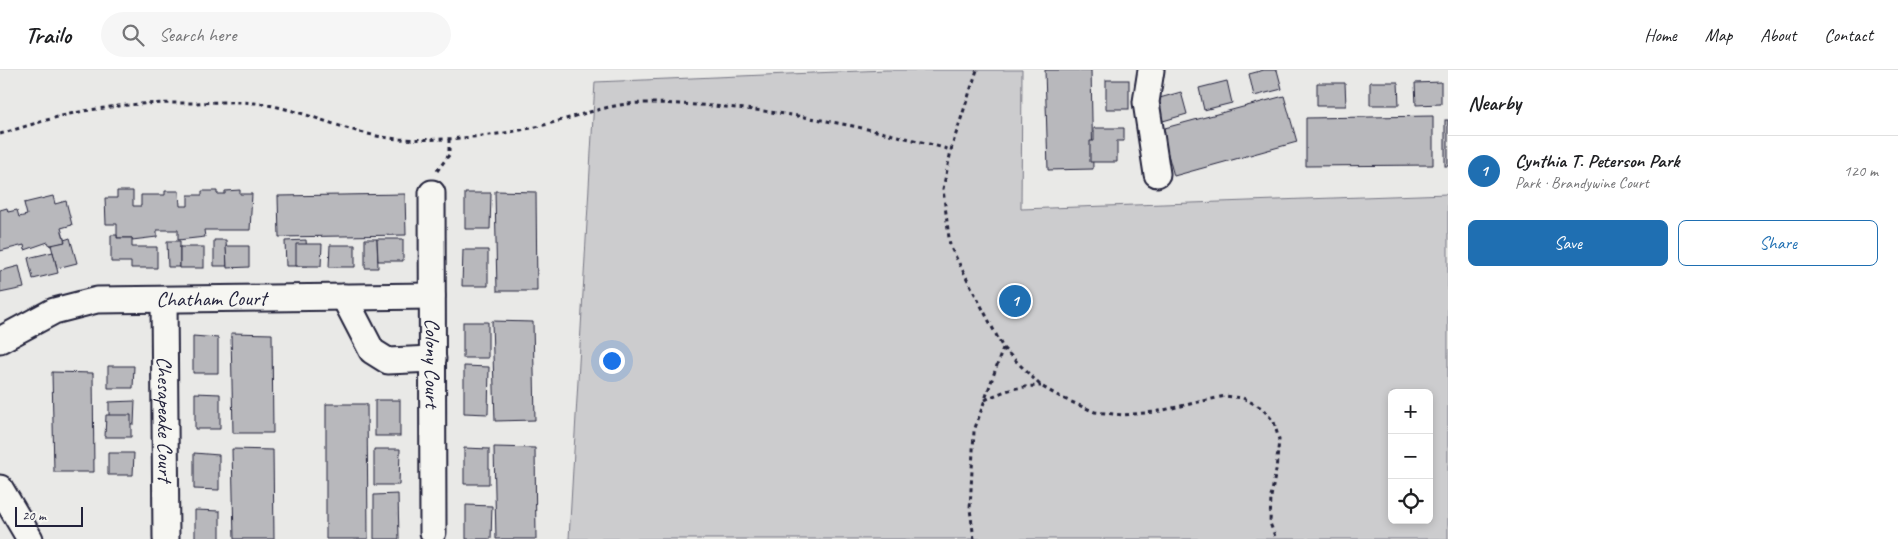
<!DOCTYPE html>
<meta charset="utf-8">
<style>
body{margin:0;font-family:Caveat,sans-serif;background:#f6f6f6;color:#202124}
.controls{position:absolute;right:15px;bottom:15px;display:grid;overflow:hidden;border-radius:8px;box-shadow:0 2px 8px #0003}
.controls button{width:45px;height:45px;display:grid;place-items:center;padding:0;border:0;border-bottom:1px solid #e0e0e0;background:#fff;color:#202124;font:25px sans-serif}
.scale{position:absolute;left:15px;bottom:12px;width:68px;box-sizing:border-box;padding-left:5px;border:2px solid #22223b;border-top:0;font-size:14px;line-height:18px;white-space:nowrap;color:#22223b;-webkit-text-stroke:4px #f6f6f2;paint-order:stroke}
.you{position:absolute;left:611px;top:290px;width:18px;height:18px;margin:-12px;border:4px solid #fff;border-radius:50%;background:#1a73e8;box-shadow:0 0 0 8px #1a73e833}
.badge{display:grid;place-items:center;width:32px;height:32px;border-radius:50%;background:#1f6fb2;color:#fff;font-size:16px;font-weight:700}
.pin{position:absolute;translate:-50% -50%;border:2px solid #fff;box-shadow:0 1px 5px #0006}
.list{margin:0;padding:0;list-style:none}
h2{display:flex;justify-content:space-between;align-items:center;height:65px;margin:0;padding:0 20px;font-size:21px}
h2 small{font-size:16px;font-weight:400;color:#757577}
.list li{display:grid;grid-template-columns:32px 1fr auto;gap:15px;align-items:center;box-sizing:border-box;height:70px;padding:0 20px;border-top:1px solid #e0e0e0}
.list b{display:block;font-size:19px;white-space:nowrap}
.list p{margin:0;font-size:16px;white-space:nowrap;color:#757577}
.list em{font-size:16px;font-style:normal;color:#757577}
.actions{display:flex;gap:10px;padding:15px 20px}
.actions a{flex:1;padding:11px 0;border:1px solid #1f6fb2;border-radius:8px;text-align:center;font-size:18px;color:#1f6fb2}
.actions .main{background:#1f6fb2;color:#fff}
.icon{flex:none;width:28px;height:28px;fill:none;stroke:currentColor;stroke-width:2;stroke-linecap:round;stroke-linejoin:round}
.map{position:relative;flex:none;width:1448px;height:469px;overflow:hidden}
header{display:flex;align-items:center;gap:30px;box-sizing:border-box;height:70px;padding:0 25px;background:#fff;border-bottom:1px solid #e0e0e0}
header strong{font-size:24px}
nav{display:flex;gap:28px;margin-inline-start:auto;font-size:18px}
.search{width:350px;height:45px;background:#f6f6f6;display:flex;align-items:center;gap:12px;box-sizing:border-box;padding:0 18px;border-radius:28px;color:#757577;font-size:19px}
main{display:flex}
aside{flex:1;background:#fff}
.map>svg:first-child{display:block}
</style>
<header>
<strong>Trailo</strong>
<div class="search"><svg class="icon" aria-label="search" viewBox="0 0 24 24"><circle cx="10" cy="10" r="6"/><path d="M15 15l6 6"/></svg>Search here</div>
<nav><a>Home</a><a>Map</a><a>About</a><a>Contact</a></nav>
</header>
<main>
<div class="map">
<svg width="1448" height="469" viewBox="0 0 1448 469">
<rect width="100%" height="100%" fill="#e9e9e7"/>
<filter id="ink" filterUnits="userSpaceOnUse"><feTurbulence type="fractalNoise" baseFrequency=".02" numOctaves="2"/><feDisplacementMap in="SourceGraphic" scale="10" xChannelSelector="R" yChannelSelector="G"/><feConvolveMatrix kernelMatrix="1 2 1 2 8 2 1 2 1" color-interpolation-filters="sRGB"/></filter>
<g filter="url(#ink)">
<!-- park -->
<path fill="#ccccce" stroke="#777784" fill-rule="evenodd" d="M 886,0 L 1022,0 L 1021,139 L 1448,124 L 1448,469 L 569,469 L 595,12 ZM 1392,323 L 1429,323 L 1429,450 L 1392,450 Z"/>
<!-- building -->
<g fill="#b8b8bc" stroke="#22223b">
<path d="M 1045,0 L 1091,0 L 1093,99 L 1048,100 Z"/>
<path d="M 1264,0 L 1277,0 L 1282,19 L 1254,26 L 1249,4 Z"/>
<rect x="1106" y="10" width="23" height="29"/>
<path d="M 1227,11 L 1232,33 L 1204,40 L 1199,18 Z"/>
<path d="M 1370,12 L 1398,12 L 1399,35 L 1370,35 Z"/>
<path d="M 1441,12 L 1441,34 L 1416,35 L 1415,13 Z"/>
<path d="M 1317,13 L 1345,13 L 1346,36 L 1317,36 Z"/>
<path d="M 1181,22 L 1187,44 L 1163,51 L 1156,29 Z"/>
<path d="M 1284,26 L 1297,72 L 1174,106 L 1161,59 Z"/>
<path d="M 1433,46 L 1433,95 L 1306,96 L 1306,48 Z"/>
<rect x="1445" y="50" width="3" height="46"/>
<path d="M 1094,58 L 1124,58 L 1124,71 L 1117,71 L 1117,92 L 1090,92 L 1090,71 L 1094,71 Z"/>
<path d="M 240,120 L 240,124 L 252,124 L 250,160 L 204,160 L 205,167 L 178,170 L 178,160 L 157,160 L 157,167 L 132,170 L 132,168 L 117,168 L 117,154 L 106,154 L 105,128 L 117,128 L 117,121 L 133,121 L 133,136 L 141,136 L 141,125 L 165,125 L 165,121 L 179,121 L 180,136 L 188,136 L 188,125 L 202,125 L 202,121 L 217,121 L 217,124 L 225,124 L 225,121 Z"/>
<path d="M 495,121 L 536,122 L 537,221 L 497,221 Z"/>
<path d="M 465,123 L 491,123 L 490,159 L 465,159 Z"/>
<path d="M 405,124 L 406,165 L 279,167 L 278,126 Z"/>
<path d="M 53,126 L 55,134 L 66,131 L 72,155 L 61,158 L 65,172 L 50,176 L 48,172 L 25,180 L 24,175 L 0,181 L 0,140 L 7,138 L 8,142 L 17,140 L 19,147 L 27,145 L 24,133 Z"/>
<path d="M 111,165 L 117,165 L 117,168 L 132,168 L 132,177 L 157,177 L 157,198 L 131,198 L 131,192 L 111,192 Z"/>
<path d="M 70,168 L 77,193 L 57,198 L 51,175 L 65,172 L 64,170 Z"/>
<path d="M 365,169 L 377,169 L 378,198 L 365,198 Z"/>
<path d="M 377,169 L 403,169 L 403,191 L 378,191 Z"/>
<path d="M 214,170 L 226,170 L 227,196 L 214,196 Z"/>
<path d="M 306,170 L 308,196 L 286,196 L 285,171 Z"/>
<path d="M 167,171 L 180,171 L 180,197 L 168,197 Z"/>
<path d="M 296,174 L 322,174 L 321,196 L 296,196 Z"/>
<path d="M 330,175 L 355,175 L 355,197 L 329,197 Z"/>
<path d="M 226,176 L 249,176 L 249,197 L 227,198 Z"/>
<rect x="180" y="177" width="24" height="21"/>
<path d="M 463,180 L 488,180 L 488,216 L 462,216 Z"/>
<path d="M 53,182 L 58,203 L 33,209 L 28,188 Z"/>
<path d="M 19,196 L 24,218 L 0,223 L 0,201 Z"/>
<path d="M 492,251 L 533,252 L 535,350 L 495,351 Z"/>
<rect x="463" y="252" width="25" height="36"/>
<path d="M 231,263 L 272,264 L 273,363 L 233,363 Z"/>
<path d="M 193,266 L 218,268 L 218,303 L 193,303 Z"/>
<path d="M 108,296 L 134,296 L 133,318 L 108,318 Z"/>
<path d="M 464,296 L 489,297 L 488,344 L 464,343 Z"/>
<path d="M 52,302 L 93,303 L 94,402 L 54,402 Z"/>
<path d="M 195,323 L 220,324 L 220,359 L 195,359 Z"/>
<rect x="375" y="330" width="25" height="36"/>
<path d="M 135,331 L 134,354 L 109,353 L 109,332 Z"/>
<path d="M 326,334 L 367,334 L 368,469 L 326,469 Z"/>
<path d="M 106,345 L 131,345 L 131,367 L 105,367 Z"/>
<path d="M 494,377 L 535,378 L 536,469 L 496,469 Z"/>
<path d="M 464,378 L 489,379 L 489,414 L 464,414 Z"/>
<path d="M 232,379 L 273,380 L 274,469 L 234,469 Z"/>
<path d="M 374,379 L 400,379 L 399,415 L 374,415 Z"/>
<path d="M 108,383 L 134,383 L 133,405 L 108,405 Z"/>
<path d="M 194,383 L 219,385 L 219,420 L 194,419 Z"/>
<path d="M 398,424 L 399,469 L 374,469 L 374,425 Z"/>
<path d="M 466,435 L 492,436 L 491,469 L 466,469 Z"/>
<path d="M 195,440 L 220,441 L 220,469 L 195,469 Z"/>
</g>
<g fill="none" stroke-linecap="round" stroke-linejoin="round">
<defs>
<g id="street">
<path d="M 1151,0 L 1146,32 L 1157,104"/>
<path id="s1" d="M 432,123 L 433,462"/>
<path d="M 344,227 L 372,281 L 388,291 L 433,289"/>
<path id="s2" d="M 164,230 L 166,469"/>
<path id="s3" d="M 0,270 L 54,241 L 97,230 L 432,226"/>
<path d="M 0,418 L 30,469"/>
</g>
</defs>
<!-- street casing -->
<use href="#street" stroke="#22223b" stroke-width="29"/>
<!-- path -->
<g stroke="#22223b" stroke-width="3" stroke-dasharray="4 4" stroke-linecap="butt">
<path d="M 0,64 C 34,54 68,42 104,38 C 134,33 165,33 196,33 C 221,32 248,30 273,36 C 317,45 355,66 400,69 C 443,71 489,67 531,58 C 561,52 590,40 620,35 C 645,31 673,34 698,35 C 783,40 869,57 951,80"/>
<path d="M 437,101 L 449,85 L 449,68"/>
<path d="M 1003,278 L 1041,316 L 1062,328 L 1095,342 L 1123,345 L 1155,342 L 1225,326 L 1243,328 L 1262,338 L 1274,352 L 1279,370 L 1276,400 L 1271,427 L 1270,453 L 1276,469"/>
<path d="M 985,330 C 1004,320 1020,316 1041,316"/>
<path d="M 974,469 L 970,439 L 974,361 L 1003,278 L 950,176 L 943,119 L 952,76 L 977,0"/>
</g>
<!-- street -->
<use href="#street" stroke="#f6f6f2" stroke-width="25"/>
</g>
</g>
<g text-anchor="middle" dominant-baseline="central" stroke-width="5" stroke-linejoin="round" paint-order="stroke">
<!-- street labels -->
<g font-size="21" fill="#22223b" stroke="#f6f6f2">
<text stroke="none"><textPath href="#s3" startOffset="220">Chatham Court</textPath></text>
<text stroke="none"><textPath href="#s1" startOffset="170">Colony Court</textPath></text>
<text stroke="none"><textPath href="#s2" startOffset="119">Chesapeake Court</textPath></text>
</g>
</g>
</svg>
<div class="controls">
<button>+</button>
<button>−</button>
<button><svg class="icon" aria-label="locate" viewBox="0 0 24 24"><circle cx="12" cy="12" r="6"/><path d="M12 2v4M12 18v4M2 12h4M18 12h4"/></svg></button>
</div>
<div class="scale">20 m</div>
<div class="you"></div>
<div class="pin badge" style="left:1015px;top:231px">1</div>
</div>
<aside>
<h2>Nearby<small></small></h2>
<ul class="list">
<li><span class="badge">1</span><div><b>Cynthia T. Peterson Park</b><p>Park · Brandywine Court</p></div><em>120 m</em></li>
</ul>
<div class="actions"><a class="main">Save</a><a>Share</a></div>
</aside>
</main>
